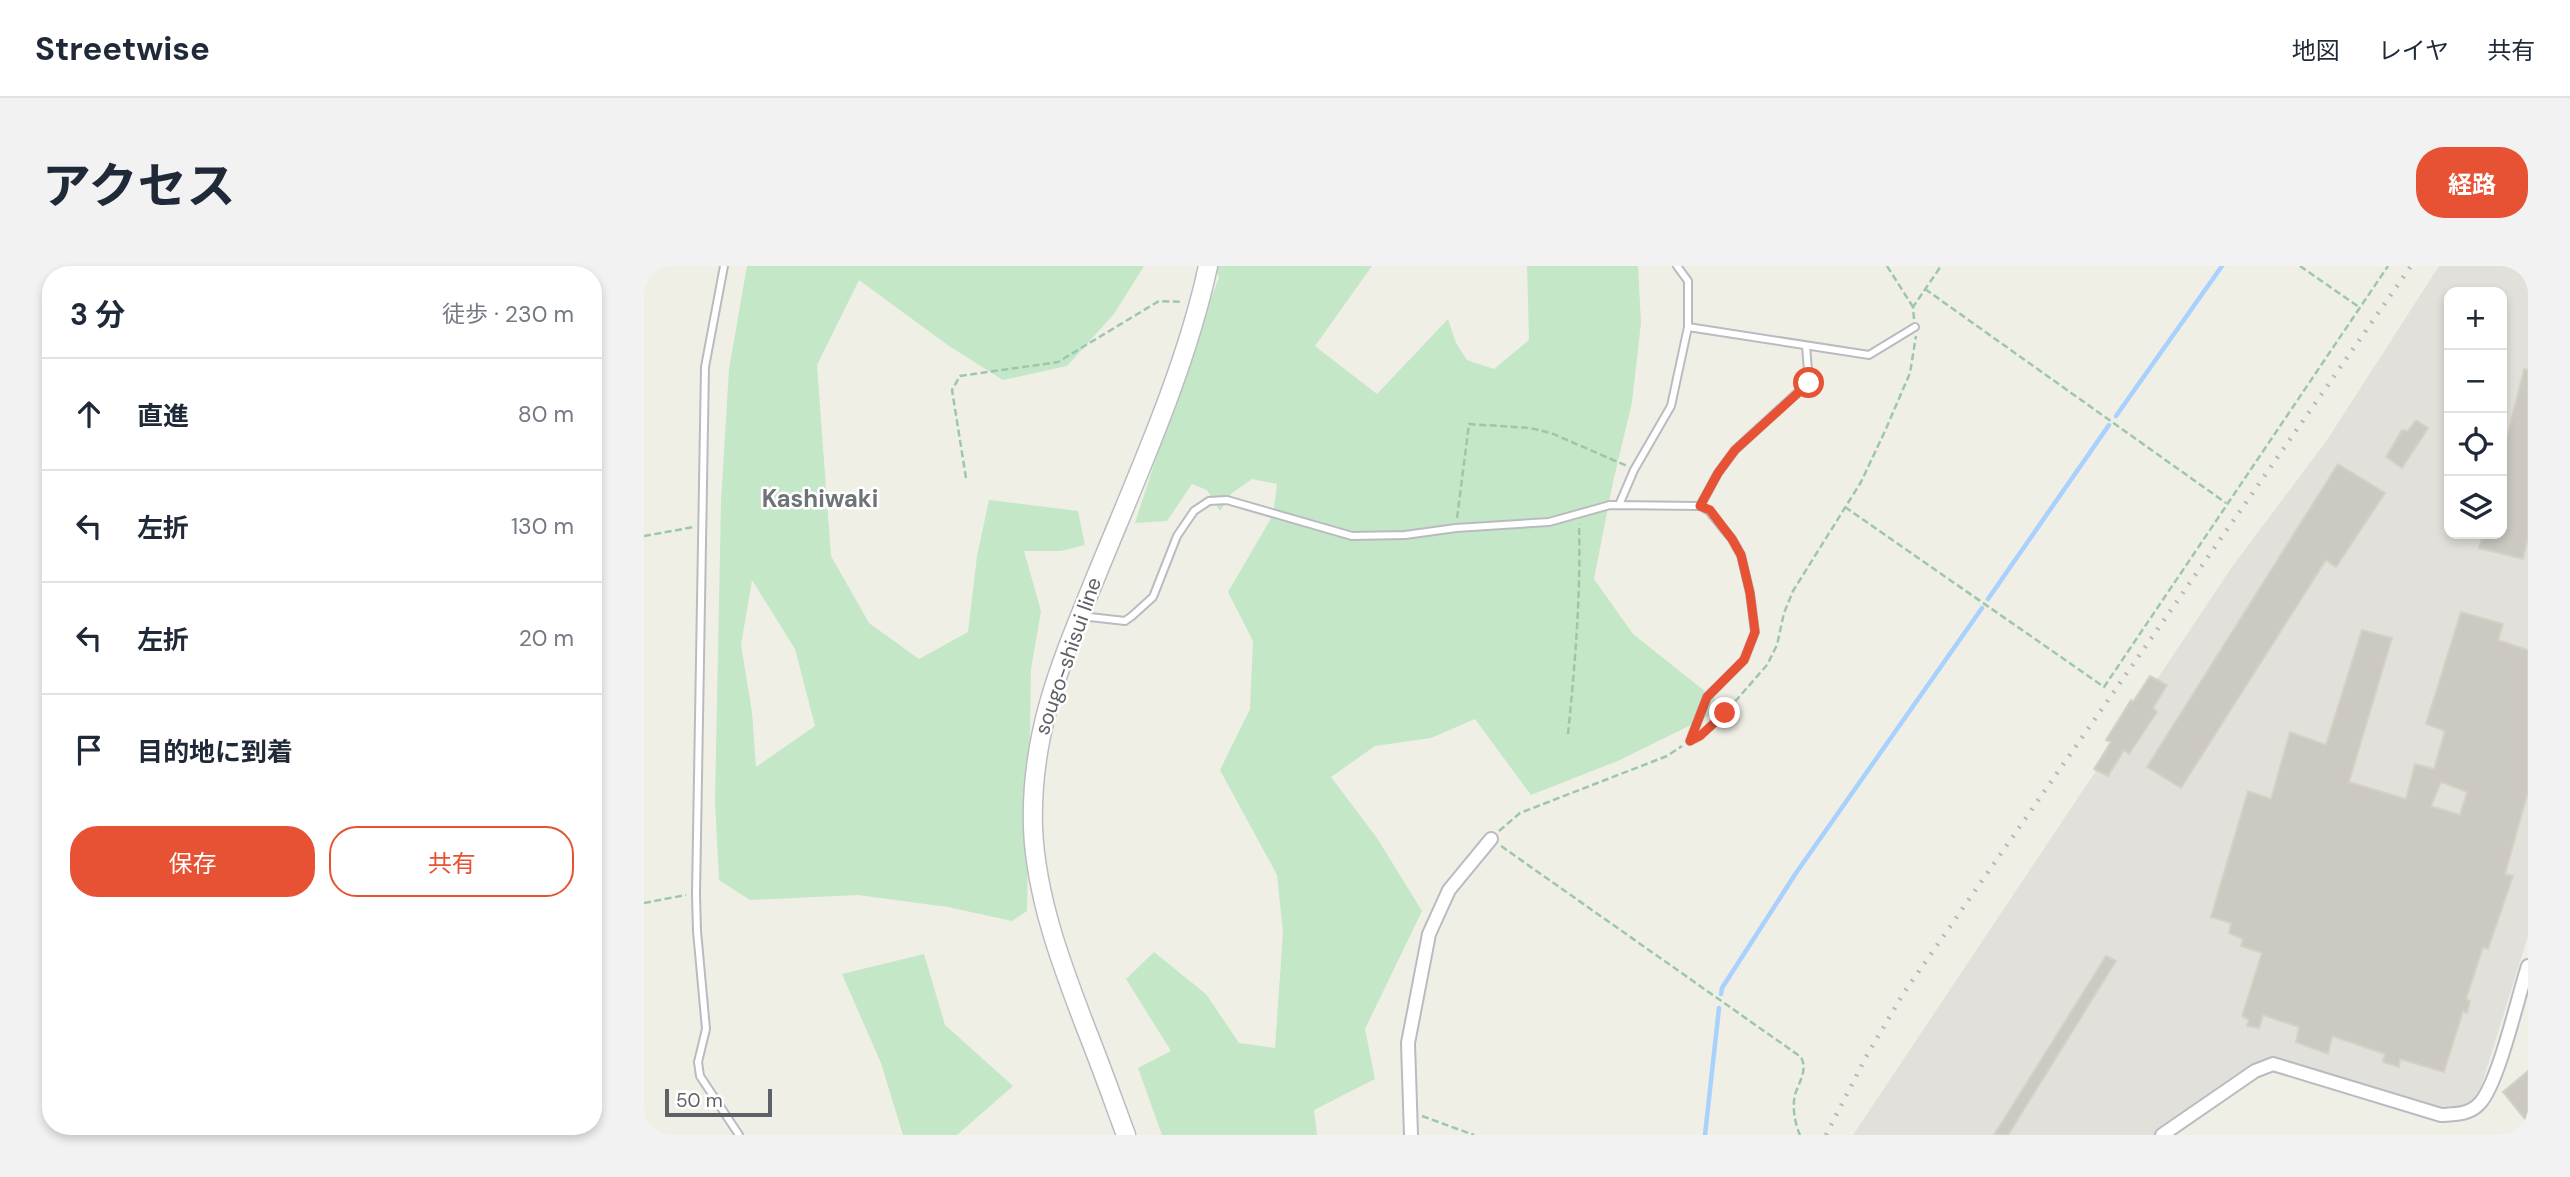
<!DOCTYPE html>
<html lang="ja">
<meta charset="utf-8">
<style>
body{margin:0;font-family:"DM Sans","Noto Sans JP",sans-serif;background:#f2f2f3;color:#1f2937}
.controls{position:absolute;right:21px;top:21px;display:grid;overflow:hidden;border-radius:14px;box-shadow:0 4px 10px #0003}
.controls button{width:63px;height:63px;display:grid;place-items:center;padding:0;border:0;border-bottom:2px solid #e0e1e3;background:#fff;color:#1f2937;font:35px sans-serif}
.scale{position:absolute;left:21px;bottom:18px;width:107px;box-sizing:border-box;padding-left:7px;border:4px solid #5e6166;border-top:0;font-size:19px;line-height:24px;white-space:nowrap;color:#5e6166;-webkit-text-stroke:5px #fff;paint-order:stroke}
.stop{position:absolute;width:21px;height:21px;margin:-16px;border:5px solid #e75235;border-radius:50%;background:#fff}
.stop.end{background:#e75235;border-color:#fff;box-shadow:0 2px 7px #0008}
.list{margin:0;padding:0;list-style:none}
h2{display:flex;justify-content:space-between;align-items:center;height:91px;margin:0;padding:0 28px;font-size:30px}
h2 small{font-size:23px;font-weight:400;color:#747a83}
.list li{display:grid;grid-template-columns:46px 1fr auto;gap:21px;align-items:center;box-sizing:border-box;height:112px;padding:0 28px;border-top:2px solid #e0e1e3}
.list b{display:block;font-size:26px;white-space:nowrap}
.list em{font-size:23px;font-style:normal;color:#747a83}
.actions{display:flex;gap:14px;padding:21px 28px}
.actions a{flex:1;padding:16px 0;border:2px solid #e75235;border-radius:28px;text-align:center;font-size:24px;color:#e75235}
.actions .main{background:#e75235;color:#fff}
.icon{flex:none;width:38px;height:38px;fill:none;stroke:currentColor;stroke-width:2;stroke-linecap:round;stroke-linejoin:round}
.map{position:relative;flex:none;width:1884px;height:869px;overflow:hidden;border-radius:28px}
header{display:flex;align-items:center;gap:42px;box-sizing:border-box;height:98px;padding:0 35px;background:#fff;border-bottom:2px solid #e0e1e3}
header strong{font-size:33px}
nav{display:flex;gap:38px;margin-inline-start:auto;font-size:24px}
.intro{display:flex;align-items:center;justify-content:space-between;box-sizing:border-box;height:168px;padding:0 42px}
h1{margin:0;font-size:49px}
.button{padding:18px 32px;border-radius:28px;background:#e75235;color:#fff;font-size:24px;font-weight:700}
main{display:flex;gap:42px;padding:0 42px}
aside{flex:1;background:#fff;border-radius:28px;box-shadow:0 4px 10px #0003}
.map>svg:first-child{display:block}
</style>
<header>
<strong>Streetwise</strong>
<nav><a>地図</a><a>レイヤ</a><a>共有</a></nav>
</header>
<div class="intro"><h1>アクセス</h1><a class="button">経路</a></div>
<main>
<aside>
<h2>3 分<small>徒歩 · 230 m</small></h2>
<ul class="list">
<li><svg class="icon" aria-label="ahead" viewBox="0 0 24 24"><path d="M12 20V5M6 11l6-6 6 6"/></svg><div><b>直進</b></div><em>80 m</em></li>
<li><svg class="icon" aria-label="left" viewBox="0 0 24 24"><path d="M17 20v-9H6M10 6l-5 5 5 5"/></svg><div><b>左折</b></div><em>130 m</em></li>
<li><svg class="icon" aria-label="left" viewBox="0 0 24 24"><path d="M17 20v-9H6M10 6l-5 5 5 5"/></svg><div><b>左折</b></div><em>20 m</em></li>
<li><svg class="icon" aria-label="arrive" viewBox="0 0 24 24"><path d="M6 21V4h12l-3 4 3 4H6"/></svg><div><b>目的地に到着</b></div></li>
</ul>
<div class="actions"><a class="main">保存</a><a>共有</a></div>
</aside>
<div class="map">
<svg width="1884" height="869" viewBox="0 0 1884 869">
<rect width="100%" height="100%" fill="#f0efe6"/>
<!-- industrial -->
<path fill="#e2e0da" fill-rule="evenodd" d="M 1795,0 L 1884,0 L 1884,670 L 1837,821 L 1831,833 L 1809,844 L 1793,844 L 1633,793 L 1608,800 L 1509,869 L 1209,869 L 1588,301 L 1683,174 ZM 1805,26 L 1858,26 L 1858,268 L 1805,268 Z"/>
<!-- green -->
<g fill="#c3e7c7" fill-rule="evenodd">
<path d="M 103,0 L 500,0 L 470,48 L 423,100 L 359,114 L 305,80 L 215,14 L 173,99 L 187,290 L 225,357 L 275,393 L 324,366 L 333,290 L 345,234 L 434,245 L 441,279 L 417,285 L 380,285 L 397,345 L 387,403 L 383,645 L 368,655 L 304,641 L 214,629 L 106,634 L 75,614 L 71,536 L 77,235 L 85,103 ZM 108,314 L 151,383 L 171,460 L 112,501 L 108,446 L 97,379 Z"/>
<path d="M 569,0 L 728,0 L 671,80 L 733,128 L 804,53 L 812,77 L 823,94 L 850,103 L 885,74 L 883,0 L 994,0 L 997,57 L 988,136 L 969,216 L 950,313 L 989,368 L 1072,434 L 1071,447 L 976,494 L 887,529 L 831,453 L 787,472 L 731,480 L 687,511 L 733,572 L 778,645 L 721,763 L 731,813 L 670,844 L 673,869 L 518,869 L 494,802 L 527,785 L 482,713 L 510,686 L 562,728 L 595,777 L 631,782 L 639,666 L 633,609 L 576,504 L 606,443 L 609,375 L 584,326 L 629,249 L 633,218 L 608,213 L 588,227 L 576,245 L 563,224 L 548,218 L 523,255 L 491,257 L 544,94 L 575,11 Z"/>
<path d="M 280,688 L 301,759 L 369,820 L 313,869 L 259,869 L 237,797 L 198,708 Z"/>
</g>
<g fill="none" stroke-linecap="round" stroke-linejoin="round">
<!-- stream -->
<g stroke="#a8d1fe" stroke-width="4.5">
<path d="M 1472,150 L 1578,0"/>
<path d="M 1344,333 L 1465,159"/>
<path d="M 1077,728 L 1078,722 L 1152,607 L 1338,342"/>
<path d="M 1061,869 L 1075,742"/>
</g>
</g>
<!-- building -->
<g fill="#ccc9c3" stroke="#d5d1c5" stroke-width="2" fill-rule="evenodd">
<path d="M 1880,103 L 1884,104 L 1884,271 L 1879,293 L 1835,282 L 1839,268 L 1858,268 L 1858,191 Z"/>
<path d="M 1772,154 L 1784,162 L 1758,202 L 1742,191 L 1758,164 L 1764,165 Z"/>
<path d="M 1694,198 L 1741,227 L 1692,301 L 1682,294 L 1537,522 L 1503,501 Z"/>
<path d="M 1817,346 L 1859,358 L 1854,374 L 1884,384 L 1884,526 L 1861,608 L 1869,610 L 1844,683 L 1839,681 L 1822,733 L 1826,735 L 1823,747 L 1819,745 L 1800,806 L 1756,793 L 1755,801 L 1739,796 L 1741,788 L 1688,770 L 1684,788 L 1652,776 L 1655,761 L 1619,749 L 1615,762 L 1603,760 L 1605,754 L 1598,750 L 1618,687 L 1597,680 L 1599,673 L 1585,667 L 1587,657 L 1567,651 L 1604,525 L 1627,533 L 1646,466 L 1682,479 L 1718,364 L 1748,372 L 1705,516 L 1762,533 L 1771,498 L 1790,503 L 1801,465 L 1782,458 ZM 1797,516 L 1823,526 L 1816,549 L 1787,540 Z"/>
<path d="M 1506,410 L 1523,419 L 1509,442 L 1513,446 L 1485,488 L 1480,484 L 1464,510 L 1450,503 L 1467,476 L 1462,474 L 1487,434 L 1489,436 Z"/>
<path d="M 1462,690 L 1472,695 L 1364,869 L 1350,869 Z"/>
<path d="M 1884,805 L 1884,857 L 1859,826 Z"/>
</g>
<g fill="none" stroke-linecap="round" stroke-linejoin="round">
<defs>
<g id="service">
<path d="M 80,0 L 61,101 L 52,628 L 53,665 L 62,763 L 54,796 L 56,810 L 95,869"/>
<path d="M 1044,61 L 1225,89 L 1271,61"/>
<path d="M 975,239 L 990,204 L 1027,140 L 1044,61 L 1044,15 L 1033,0"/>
<path d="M 1056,240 L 1074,207 L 1091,184 L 1165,116 L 1162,80"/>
<path d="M 437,350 L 481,355 L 488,350 L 509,331 L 533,270 L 550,245 L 565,235 L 583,234 L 708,270 L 761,269 L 812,262 L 905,256 L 966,239 L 1056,240 L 1065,245 L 1088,273 L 1097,289 L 1106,327 L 1111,366 L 1100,394 L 1063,431 L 1046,475"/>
</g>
<g id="minor">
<path d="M 767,869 L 764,777 L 785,668 L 805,624 L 847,573"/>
<path d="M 1518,869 L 1611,805 L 1629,798 L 1797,849 C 1812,848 1825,849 1836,837 C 1855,816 1874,730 1884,700"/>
</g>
<path id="secondary" d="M 482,869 C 469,834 457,800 443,765 C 418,700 392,632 389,562 C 386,466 418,394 453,308 C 493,210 542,103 564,0"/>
</defs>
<!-- service casing -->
<use href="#service" stroke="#b9bbc0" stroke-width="10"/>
<!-- minor casing -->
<use href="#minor" stroke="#b9bbc0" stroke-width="16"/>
<!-- secondary casing -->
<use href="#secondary" stroke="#babcc2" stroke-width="21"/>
<!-- path -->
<g stroke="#9dc7ad" stroke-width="2.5" stroke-dasharray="7 3.5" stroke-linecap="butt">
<path d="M 1243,0 L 1269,41"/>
<path d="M 1656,0 L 1715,41"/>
<path d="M 1281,23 L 1582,237"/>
<path d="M 1270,53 L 1269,41 L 1297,0"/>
<path d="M 322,212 L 308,124 L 316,110 L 414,96 L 515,35 L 539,36"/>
<path d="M 1201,241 L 1460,421 L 1744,0"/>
<path d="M 813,252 L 825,158 L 886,162 L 907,167 L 983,200"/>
<path d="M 0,270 L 50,261"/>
<path d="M 1061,465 L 1081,447 L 1123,399 L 1133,379 L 1140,347 L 1149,325 L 1217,216 L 1241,165 L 1266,107 L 1272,70"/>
<path d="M 924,468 C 931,398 937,329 935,258"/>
<path d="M 855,565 L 876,547 L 1023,490 L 1038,480"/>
<path d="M 857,580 L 1157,791 C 1164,805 1155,815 1151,829 C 1148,841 1151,858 1156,869"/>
<path d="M 0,637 L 42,629"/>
<path d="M 778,850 L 830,869"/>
</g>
<!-- service -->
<use href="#service" stroke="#fff" stroke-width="6"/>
<!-- minor -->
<use href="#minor" stroke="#fff" stroke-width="12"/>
<!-- secondary -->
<use href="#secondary" stroke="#fff" stroke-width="18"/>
<!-- rail -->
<path stroke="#b7b8b8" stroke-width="4.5" stroke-dasharray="2 9" stroke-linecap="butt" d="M 1182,869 L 1222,791 L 1259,728 L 1767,0"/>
</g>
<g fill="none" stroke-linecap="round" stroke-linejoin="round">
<!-- route -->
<path stroke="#e75235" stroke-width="9" d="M 1081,447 L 1056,470 L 1046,475 L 1063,431 L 1100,394 L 1111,366 L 1106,327 L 1097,289 L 1088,273 L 1066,244 L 1056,240 L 1074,207 L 1091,184 L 1165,117"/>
</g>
<g text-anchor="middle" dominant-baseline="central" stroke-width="5" stroke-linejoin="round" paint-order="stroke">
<!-- street labels -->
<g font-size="21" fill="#5e6166" stroke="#fff">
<text transform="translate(424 390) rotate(-71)">sougo-shisui line</text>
</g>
<!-- quarter labels -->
<g font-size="24" font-weight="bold" fill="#6f7378" stroke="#fff">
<text x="176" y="232">Kashiwaki</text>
</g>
</g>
</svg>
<div class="controls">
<button>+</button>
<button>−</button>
<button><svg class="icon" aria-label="locate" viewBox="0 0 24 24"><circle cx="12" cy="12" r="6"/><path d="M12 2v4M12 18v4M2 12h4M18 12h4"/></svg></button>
<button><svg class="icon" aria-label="layers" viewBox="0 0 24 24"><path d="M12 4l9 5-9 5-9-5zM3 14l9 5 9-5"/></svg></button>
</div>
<div class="scale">50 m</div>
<div class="stop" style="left:1165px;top:117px"></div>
<div class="stop end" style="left:1081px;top:447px"></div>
</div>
</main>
